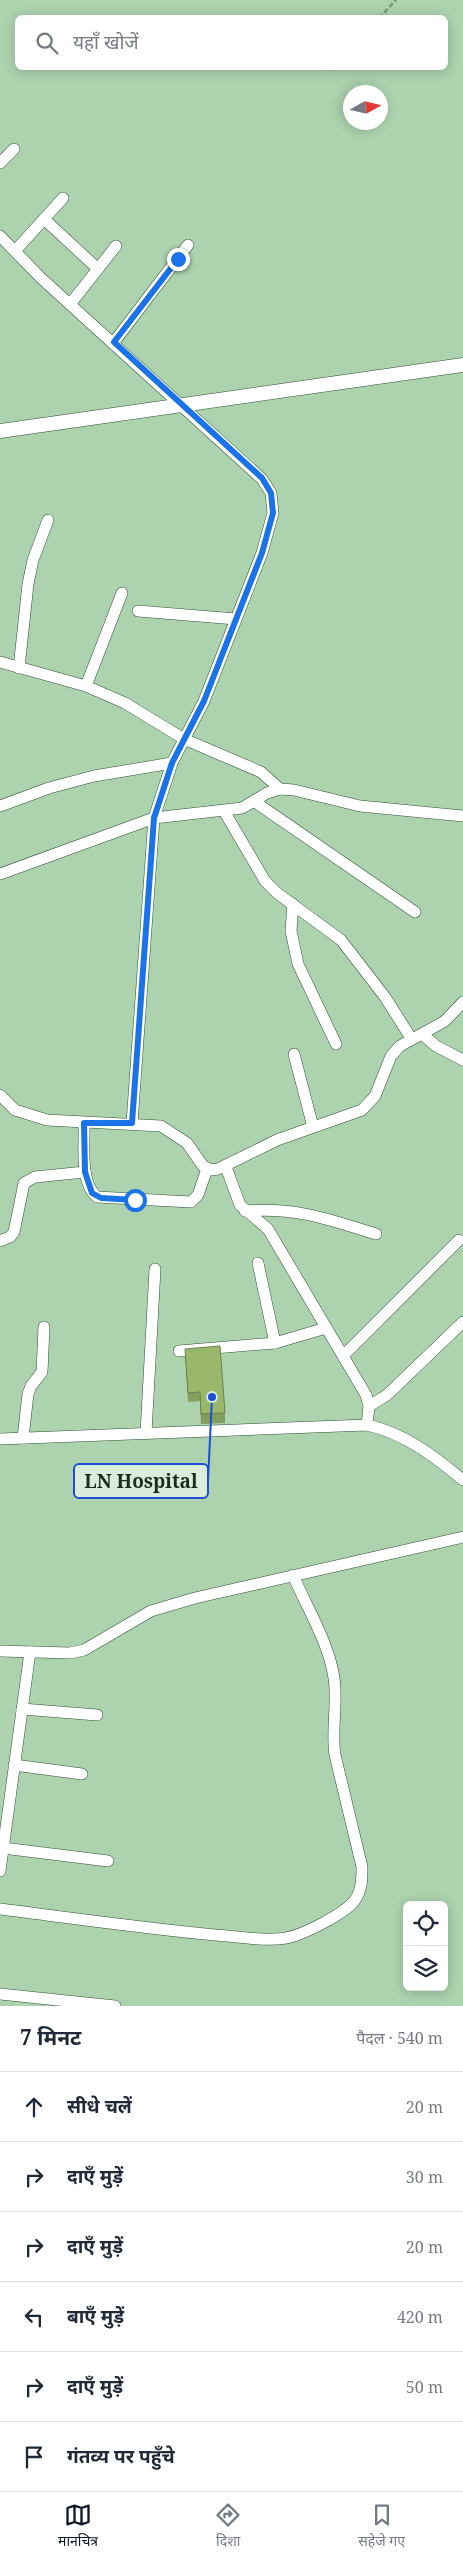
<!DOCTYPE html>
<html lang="hi">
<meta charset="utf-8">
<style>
body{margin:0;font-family:"Noto Serif","Noto Sans Devanagari",serif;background:#f6f6f7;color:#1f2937}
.controls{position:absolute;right:15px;bottom:15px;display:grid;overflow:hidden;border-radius:8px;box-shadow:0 2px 12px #0003}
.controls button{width:45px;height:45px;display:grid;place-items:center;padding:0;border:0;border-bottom:1px solid #e0e1e3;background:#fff;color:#1f2937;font:25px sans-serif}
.compass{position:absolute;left:343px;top:85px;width:45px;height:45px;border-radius:50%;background:#fff;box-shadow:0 2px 12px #0003;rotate:82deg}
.stop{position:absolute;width:15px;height:15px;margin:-11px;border:4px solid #1a73e8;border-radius:50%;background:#fff}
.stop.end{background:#1a73e8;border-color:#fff;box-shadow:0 1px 5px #0008}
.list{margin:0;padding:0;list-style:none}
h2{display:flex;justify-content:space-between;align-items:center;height:65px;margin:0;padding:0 20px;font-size:21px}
h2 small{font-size:16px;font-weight:400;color:#747a83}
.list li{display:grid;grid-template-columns:32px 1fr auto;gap:15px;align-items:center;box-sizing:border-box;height:70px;padding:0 20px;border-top:1px solid #e0e1e3}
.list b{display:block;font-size:19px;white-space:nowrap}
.list em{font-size:16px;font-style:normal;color:#747a83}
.icon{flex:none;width:28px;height:28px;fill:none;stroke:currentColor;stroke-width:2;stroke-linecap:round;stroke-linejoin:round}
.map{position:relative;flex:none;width:463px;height:2006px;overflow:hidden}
.search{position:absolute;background:#fff;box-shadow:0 2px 12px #0003;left:15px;right:15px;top:15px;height:55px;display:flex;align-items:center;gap:12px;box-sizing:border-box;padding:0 18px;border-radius:8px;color:#747a83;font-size:19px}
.sheet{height:485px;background:#fff}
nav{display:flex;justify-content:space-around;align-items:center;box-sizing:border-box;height:70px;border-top:1px solid #e0e1e3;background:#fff;font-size:14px;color:#747a83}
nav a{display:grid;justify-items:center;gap:2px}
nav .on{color:#111827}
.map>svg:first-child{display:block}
</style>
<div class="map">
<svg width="463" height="2006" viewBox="0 0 463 2006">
<rect width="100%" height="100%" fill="#acd2ae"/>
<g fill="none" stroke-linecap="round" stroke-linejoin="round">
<defs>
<g id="minor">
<path d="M 0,163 L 14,149"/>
<path d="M 44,219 L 98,269"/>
<path d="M 0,236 L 41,278 L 262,479 L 271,493 L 273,513 L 262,553 L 204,701 L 172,763 L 154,818 L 132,1123"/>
<path d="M 15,251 L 63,198"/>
<path d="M 71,303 L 116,246"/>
<path d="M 114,342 L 188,245"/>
<path d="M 138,611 L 236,619"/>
<path d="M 0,662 L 86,686 L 125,703 L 184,739 L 261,772 L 280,789"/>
<path d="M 19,668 L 28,584 L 33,560 L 48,520"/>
<path d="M 86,686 L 122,593"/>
<path d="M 255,802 L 415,912"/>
<path d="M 0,806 L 49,788 L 94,776 L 172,763"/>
<path d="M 224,811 L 265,881 L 277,893 L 341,940 L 385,997 L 411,1038"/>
<path d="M 0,874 L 154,818 L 242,808 L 267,793 L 280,789 L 294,790 L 360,806 L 463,816"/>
<path d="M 293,904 L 291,931 L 298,964 L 336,1044"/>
<path d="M 422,1034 L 436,1046 L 463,1060"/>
<path d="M 294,1054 L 313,1127"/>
<path d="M 0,1095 L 15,1110 L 47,1120 L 161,1126 L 187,1143 L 203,1166 L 212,1170 L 218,1169 L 277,1140 L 362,1110 L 375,1096 L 391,1056 L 400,1046 L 445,1021 L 463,1002"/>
<path d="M 84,1123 C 85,1144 79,1182 97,1197 L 191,1202 L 198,1195 L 207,1169"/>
<path d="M 226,1167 L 240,1205 L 268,1229 L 366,1395 L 369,1406 L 367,1425"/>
<path d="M 245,1211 C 296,1207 328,1219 376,1234"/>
<path d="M 0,1241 L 10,1237 L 14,1232 L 24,1183 L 35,1177 L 85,1172"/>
<path d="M 258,1263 L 275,1343"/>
<path d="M 179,1351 L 275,1343 L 326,1328"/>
<path d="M 343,1356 L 459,1240"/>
<path d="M 369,1406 L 387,1395 L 463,1322"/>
<path d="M 146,1433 L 155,1269"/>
<path d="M 23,1438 L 28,1394 L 31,1386 L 42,1372 L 44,1327"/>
<path d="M 0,1439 L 367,1425 C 404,1433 434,1456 463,1480"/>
<path d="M 0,1651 L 70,1653 L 84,1650 L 151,1611 L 195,1598 L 463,1537"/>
<path d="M 22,1709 L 97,1715"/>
<path d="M 14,1765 L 82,1774"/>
<path d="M 3,1848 L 108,1861"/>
<path d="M 0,1871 L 30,1652"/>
<path d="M 0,1909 C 71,1918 143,1928 215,1935 C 237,1936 264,1942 286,1938 C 303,1935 346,1913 355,1900 C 362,1890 362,1878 362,1867 L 335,1755 C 331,1729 338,1704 334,1678 C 329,1643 307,1608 293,1575"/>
<path d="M 0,1994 L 115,2006"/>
</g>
<path id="tertiary" d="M 0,431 L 463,365"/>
</defs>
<!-- minor casing -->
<use href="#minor" stroke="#305133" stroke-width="12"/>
<!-- tertiary casing -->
<use href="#tertiary" stroke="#305133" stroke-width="15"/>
<!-- path -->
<g stroke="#79977a" stroke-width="2.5" stroke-dasharray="5 2.5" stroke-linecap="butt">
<path d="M 379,18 L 396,0"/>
<path d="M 329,70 L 331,68"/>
</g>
<!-- minor -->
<use href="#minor" stroke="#fff" stroke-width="11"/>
<!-- tertiary -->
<use href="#tertiary" stroke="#fff" stroke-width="14"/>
</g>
<!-- wall -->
<path fill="#849e5d" d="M 185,1349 L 225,1413 L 225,1423 L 201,1424 L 200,1401 L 188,1402 Z"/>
<!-- building -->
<path fill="#9ab86c" stroke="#6c814c" d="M 220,1346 L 225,1413 L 201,1414 L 200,1392 L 188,1393 L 185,1349 Z"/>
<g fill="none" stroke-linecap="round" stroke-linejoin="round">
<!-- route -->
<path stroke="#1a73e8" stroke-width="6" d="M 135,1200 L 101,1198 L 92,1193 L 85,1172 L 84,1123 L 132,1123 L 154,818 L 172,763 L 204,701 L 262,553 L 273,513 L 271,493 L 262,478 L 114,342 L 178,259"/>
</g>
<!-- callouts -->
<path fill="none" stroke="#1d4ed8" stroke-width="2" d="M212 1397L208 1481"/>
<circle fill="#1d4ed8" stroke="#d9edda" stroke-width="2" cx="212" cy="1397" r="5"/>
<rect fill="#d9edda" stroke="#1d4ed8" stroke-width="2" x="74" y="1464" width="134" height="34" rx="5"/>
<g font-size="19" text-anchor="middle" font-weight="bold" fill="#1c2b1d">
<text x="141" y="1488">LN Hospital</text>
</g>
</svg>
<div class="controls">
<button><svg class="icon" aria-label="locate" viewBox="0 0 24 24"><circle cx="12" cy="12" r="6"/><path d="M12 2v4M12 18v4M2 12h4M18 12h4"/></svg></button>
<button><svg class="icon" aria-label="layers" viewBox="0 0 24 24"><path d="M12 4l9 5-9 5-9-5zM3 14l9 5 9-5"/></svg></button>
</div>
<svg class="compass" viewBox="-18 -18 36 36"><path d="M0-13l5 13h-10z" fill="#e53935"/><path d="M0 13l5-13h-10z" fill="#747a83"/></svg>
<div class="stop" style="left:135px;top:1200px"></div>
<div class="stop end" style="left:178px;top:259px"></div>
<div class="search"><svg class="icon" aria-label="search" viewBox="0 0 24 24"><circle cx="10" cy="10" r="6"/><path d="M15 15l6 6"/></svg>यहाँ खोजें</div>
</div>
<section class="sheet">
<h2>7 मिनट<small>पैदल · 540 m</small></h2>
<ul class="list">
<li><svg class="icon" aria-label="ahead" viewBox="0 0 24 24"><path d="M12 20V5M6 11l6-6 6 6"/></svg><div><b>सीधे चलें</b></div><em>20 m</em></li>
<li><svg class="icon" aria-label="right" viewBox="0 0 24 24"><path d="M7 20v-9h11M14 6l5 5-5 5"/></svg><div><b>दाएँ मुड़ें</b></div><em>30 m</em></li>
<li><svg class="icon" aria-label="right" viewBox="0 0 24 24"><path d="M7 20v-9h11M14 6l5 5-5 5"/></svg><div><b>दाएँ मुड़ें</b></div><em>20 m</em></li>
<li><svg class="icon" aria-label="left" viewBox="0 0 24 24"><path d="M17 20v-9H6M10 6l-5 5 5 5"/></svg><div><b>बाएँ मुड़ें</b></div><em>420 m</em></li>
<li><svg class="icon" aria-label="right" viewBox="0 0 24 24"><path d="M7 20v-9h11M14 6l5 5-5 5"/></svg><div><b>दाएँ मुड़ें</b></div><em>50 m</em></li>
<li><svg class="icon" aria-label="arrive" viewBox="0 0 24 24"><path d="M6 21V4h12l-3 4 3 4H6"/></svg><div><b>गंतव्य पर पहुँचे</b></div></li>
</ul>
</section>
<nav>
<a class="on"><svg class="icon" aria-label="map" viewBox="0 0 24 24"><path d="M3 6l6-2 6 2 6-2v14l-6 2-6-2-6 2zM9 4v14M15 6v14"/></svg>मानचित्र</a>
<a><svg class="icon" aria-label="directions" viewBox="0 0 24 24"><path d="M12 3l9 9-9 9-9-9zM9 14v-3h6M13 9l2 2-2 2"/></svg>दिशा</a>
<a><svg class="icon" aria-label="saved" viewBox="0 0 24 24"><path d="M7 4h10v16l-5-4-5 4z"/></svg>सहेजे गए</a>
</nav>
